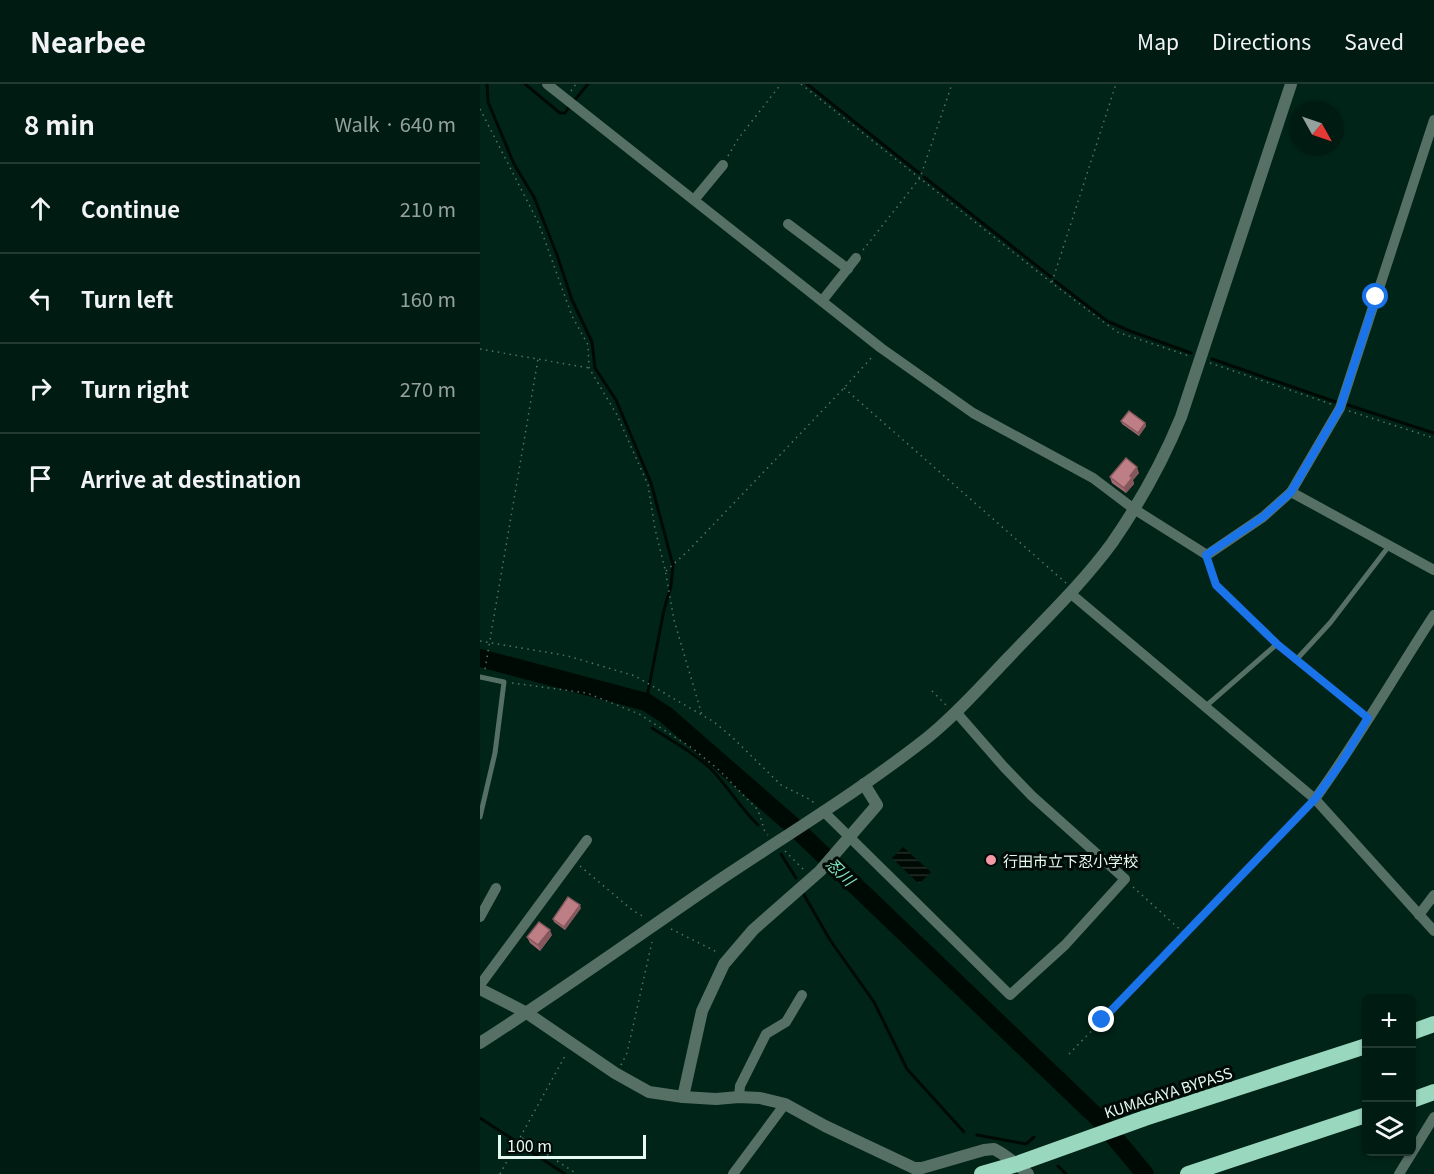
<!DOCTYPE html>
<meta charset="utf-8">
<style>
body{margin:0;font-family:Georgia,"Noto Sans JP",serif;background:#0a241b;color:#f1f3f6}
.controls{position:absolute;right:18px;bottom:18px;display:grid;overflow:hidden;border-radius:9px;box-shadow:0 2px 4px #0004}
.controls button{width:54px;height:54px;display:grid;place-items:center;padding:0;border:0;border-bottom:2px solid #223932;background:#001b12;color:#f1f3f6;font:30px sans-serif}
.compass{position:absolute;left:810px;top:18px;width:54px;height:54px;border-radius:50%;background:#001b12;box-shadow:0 2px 4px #0004;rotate:130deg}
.scale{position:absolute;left:18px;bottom:15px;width:148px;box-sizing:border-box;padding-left:6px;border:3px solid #e5f9f0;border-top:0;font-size:16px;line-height:21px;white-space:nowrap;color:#e5f9f0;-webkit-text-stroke:4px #010a06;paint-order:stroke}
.stop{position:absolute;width:18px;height:18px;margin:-14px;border:4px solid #1a73e8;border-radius:50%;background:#fff}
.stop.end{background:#1a73e8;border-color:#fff;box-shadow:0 2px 6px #0008}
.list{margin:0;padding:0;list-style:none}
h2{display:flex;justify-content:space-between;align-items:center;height:78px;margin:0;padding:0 24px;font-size:26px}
h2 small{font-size:20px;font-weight:400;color:#95a19f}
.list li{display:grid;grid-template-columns:39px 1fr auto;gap:18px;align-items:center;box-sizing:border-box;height:90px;padding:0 24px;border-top:2px solid #223932}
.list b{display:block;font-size:22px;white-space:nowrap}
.list em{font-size:20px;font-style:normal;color:#95a19f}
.icon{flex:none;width:33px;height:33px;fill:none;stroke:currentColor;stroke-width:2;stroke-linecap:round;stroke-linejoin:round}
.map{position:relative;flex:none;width:954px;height:1090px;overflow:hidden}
header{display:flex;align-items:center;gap:36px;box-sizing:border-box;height:84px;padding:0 30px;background:#001b12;border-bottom:2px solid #223932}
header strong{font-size:28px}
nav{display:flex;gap:33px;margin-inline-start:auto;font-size:21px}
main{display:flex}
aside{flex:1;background:#001b12}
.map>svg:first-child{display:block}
</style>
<header>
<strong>Nearbee</strong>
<nav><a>Map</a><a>Directions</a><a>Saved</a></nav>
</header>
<main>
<aside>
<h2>8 min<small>Walk · 640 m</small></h2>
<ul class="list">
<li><svg class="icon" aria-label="ahead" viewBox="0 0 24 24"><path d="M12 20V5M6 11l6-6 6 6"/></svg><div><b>Continue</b></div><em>210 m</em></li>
<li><svg class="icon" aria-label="left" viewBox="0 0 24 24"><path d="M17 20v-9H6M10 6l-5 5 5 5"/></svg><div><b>Turn left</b></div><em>160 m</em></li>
<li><svg class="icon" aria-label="right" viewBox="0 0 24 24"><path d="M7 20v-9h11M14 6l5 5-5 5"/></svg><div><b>Turn right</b></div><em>270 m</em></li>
<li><svg class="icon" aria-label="arrive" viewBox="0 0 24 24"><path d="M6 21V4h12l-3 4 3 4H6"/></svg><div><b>Arrive at destination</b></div></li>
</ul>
</aside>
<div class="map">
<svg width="954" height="1090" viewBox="0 0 954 1090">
<defs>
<pattern id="water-rules" width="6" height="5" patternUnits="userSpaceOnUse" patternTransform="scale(1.5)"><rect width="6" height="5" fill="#000a05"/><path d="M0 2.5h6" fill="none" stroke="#252e2a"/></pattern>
</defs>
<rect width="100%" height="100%" fill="#002418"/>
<!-- water -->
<path fill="url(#water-rules)" d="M 423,763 L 451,788 L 439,800 L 412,774 Z"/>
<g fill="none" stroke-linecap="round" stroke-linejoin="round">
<!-- stream -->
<g stroke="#000a05" stroke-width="3">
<path d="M 7,0 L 8,18 L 34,80 L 54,113 L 77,171 L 92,216 L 112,258 L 115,284 L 136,316 L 171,399 L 193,481 L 191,502 L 184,526 L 166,618"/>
<path d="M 45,0 L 80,29 L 85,29 L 89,23"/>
<path d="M 327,0 L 439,89"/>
<path d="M 94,17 L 108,0"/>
<path d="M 444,93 L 571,193"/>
<path d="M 575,197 L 627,237 L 650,247 L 711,269"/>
<path d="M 732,275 L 856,318"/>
<path d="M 865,320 L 954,349"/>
<path d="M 172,644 C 192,657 213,668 230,684 C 248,702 260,724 278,741"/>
<path d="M 301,770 L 316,794"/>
<path d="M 323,809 L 350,856 L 394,918 L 427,985 L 484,1048"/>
<path d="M 0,1034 L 34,1056"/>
<path d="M 497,1051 L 546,1060 L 554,1053"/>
<path d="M 41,1061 L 85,1090"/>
<path d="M 578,1082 L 586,1090"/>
</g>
<!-- river -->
<path stroke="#000a05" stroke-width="18" d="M 0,574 L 166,618 L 186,631 L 311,740 L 619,1035 L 665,1090"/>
<!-- path -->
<g stroke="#557368" stroke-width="1.5" stroke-dasharray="1.5 4.5" stroke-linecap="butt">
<path d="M 321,0 L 572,199 L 637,248 L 709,272"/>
<path d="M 91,7 L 96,0"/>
<path d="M 0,25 L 59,140 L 92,232 L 108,261 L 109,284 L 137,331 L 168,401 L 175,445 L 185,485 L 194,536 L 222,631"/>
<path d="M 248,72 L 258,55 L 301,0"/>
<path d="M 383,166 L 440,94 L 472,0"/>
<path d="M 572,198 L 636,0"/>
<path d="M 0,265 L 109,284"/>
<path d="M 730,279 L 851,320"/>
<path d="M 364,304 L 586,499"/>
<path d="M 869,327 L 954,354"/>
<path d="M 186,487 L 208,467 L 364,304 L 393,272"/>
<path d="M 0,557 L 88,572 L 155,592 L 234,638 L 252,653 L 301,701 L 331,716 L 336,721"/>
<path d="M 5,585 L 58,275"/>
<path d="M 32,599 L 107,609 L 159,630 L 212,664 L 239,686 L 278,726 L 285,748 L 288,751"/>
<path d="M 452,607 L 467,622"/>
<path d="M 305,767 L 325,787"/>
<path d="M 100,782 L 151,825 L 164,833"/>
<path d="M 653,803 L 705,850"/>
<path d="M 191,845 L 237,868"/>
<path d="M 589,970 L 706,850 L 828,722"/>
<path d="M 141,981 L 147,969 L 172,858"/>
<path d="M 42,1054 L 97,1090"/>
<path d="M 20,1090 L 86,970"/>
</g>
<!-- service -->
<g stroke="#567065" stroke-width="5">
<path d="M 727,471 L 736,501 L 797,560 L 888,634"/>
<path d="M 816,576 L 850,539 L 909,462"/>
<path d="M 0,593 L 24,598 L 15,669 L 0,733"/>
<path d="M 726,622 L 797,560"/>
</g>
<!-- minor -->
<g stroke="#567065" stroke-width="10">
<path d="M 67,0 L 401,264 L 493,329 L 613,394 L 654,425 L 727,471 L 783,433 L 811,408 L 954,486"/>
<path d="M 214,116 L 243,81"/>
<path d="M 308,140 L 368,185"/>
<path d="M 342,217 L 376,174"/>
<path d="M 811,408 L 860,324 L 954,36"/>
<path d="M 590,509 L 835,715 L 954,847"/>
<path d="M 835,715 C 878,656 914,592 954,531"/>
<path d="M 343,727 L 530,911 L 585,861 L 645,795 L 552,712 L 524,683 L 476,628"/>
<path d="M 939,831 L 954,811"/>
<path d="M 0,833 L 16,804"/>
<path d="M 0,901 L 107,756"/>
<path d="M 259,1013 L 260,1002 L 286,950 L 306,938 L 322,911"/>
<path d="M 253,1090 L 305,1020"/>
<path d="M 919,1090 L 954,1033"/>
</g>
<!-- tertiary -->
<g stroke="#567065" stroke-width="12">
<path d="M 0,905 L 47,929 L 135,989 L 169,1008 L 203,1013 L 236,1015 L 259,1013 L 280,1014 L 305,1020 L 345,1042 L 434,1084 L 442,1084 L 504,1066 L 514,1065 L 521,1069 L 537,1080 L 548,1090"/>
<path d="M 0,959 C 81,907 159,851 238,797 C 308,750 381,706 447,654 C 477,630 503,600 529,573 C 564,536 602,500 632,459 C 659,420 683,377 701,333 L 811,0"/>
<path d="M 203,1013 L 222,927 L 244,880 L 273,846 L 340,787 L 397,721 L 384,700"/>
</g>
<!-- trunk -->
<g stroke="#99d7be" stroke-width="16">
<path d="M 932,948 L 954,940"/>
<path d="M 932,1016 L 954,1008"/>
<path d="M 502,1090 L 537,1080 L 665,1034 L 886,962"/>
<path d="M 708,1090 L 886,1031"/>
</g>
</g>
<!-- wall -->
<g fill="#a36c72">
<path d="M 641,337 L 665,339 L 666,342 L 659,352 L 642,340 Z"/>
<path d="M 659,389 L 653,396 L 654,400 L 646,409 L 632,399 L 630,393 Z"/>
<path d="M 101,824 L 85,846 L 74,838 L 73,835 Z"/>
<path d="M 72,851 L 60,867 L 50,859 L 47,853 Z"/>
</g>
<!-- shaded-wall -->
<g fill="#85585d">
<path d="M 665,339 L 666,342 L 659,352 L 658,349 Z"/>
<path d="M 657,383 L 659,389 L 653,396 L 654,400 L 646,409 L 644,404 L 650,392 Z"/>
<path d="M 100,821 L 101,824 L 85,846 L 84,843 Z"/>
<path d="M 70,846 L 72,851 L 60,867 L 58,861 Z"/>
</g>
<!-- building -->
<g fill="#be7e85" stroke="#85585d" stroke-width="1.5">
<path d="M 649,327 L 665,339 L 658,349 L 641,337 Z"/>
<path d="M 646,374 L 657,383 L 650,392 L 652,394 L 644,404 L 630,393 Z"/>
<path d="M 88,813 L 100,821 L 84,843 L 73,835 Z"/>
<path d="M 59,838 L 70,846 L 58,861 L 47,853 Z"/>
</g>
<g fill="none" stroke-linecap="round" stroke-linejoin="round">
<!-- route -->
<path stroke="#1a73e8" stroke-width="8" d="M 622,936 L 835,715 L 863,676 L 888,634 L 797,560 L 736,501 L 726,471 L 783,433 L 811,408 L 860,324 L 896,213"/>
</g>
<!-- markers -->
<circle fill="#f49aa4" stroke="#010a06" stroke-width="2" cx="511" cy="776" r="6"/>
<g text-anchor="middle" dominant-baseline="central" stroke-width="6" stroke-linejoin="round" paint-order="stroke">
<!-- poi labels -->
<g font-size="15" fill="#e5f9f0" stroke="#010a06" text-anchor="start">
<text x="523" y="776">行田市立下忍小学校</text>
</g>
<!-- street labels -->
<g font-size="15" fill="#e5f9f0" stroke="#010a06">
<text transform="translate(688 1008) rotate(-18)">KUMAGAYA BYPASS</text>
</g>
<!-- water labels -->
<g font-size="16" font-style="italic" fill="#84e7c1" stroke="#010a06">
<text transform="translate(361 787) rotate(44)">忍川</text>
</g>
</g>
</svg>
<div class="controls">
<button>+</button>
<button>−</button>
<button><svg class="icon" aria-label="layers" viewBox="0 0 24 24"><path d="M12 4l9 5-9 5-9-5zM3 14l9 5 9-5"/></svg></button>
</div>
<svg class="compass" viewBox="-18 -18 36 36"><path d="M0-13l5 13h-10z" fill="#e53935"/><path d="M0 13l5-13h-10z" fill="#95a19f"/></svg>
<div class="scale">100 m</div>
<div class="stop" style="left:896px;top:213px"></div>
<div class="stop end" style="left:622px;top:936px"></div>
</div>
</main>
